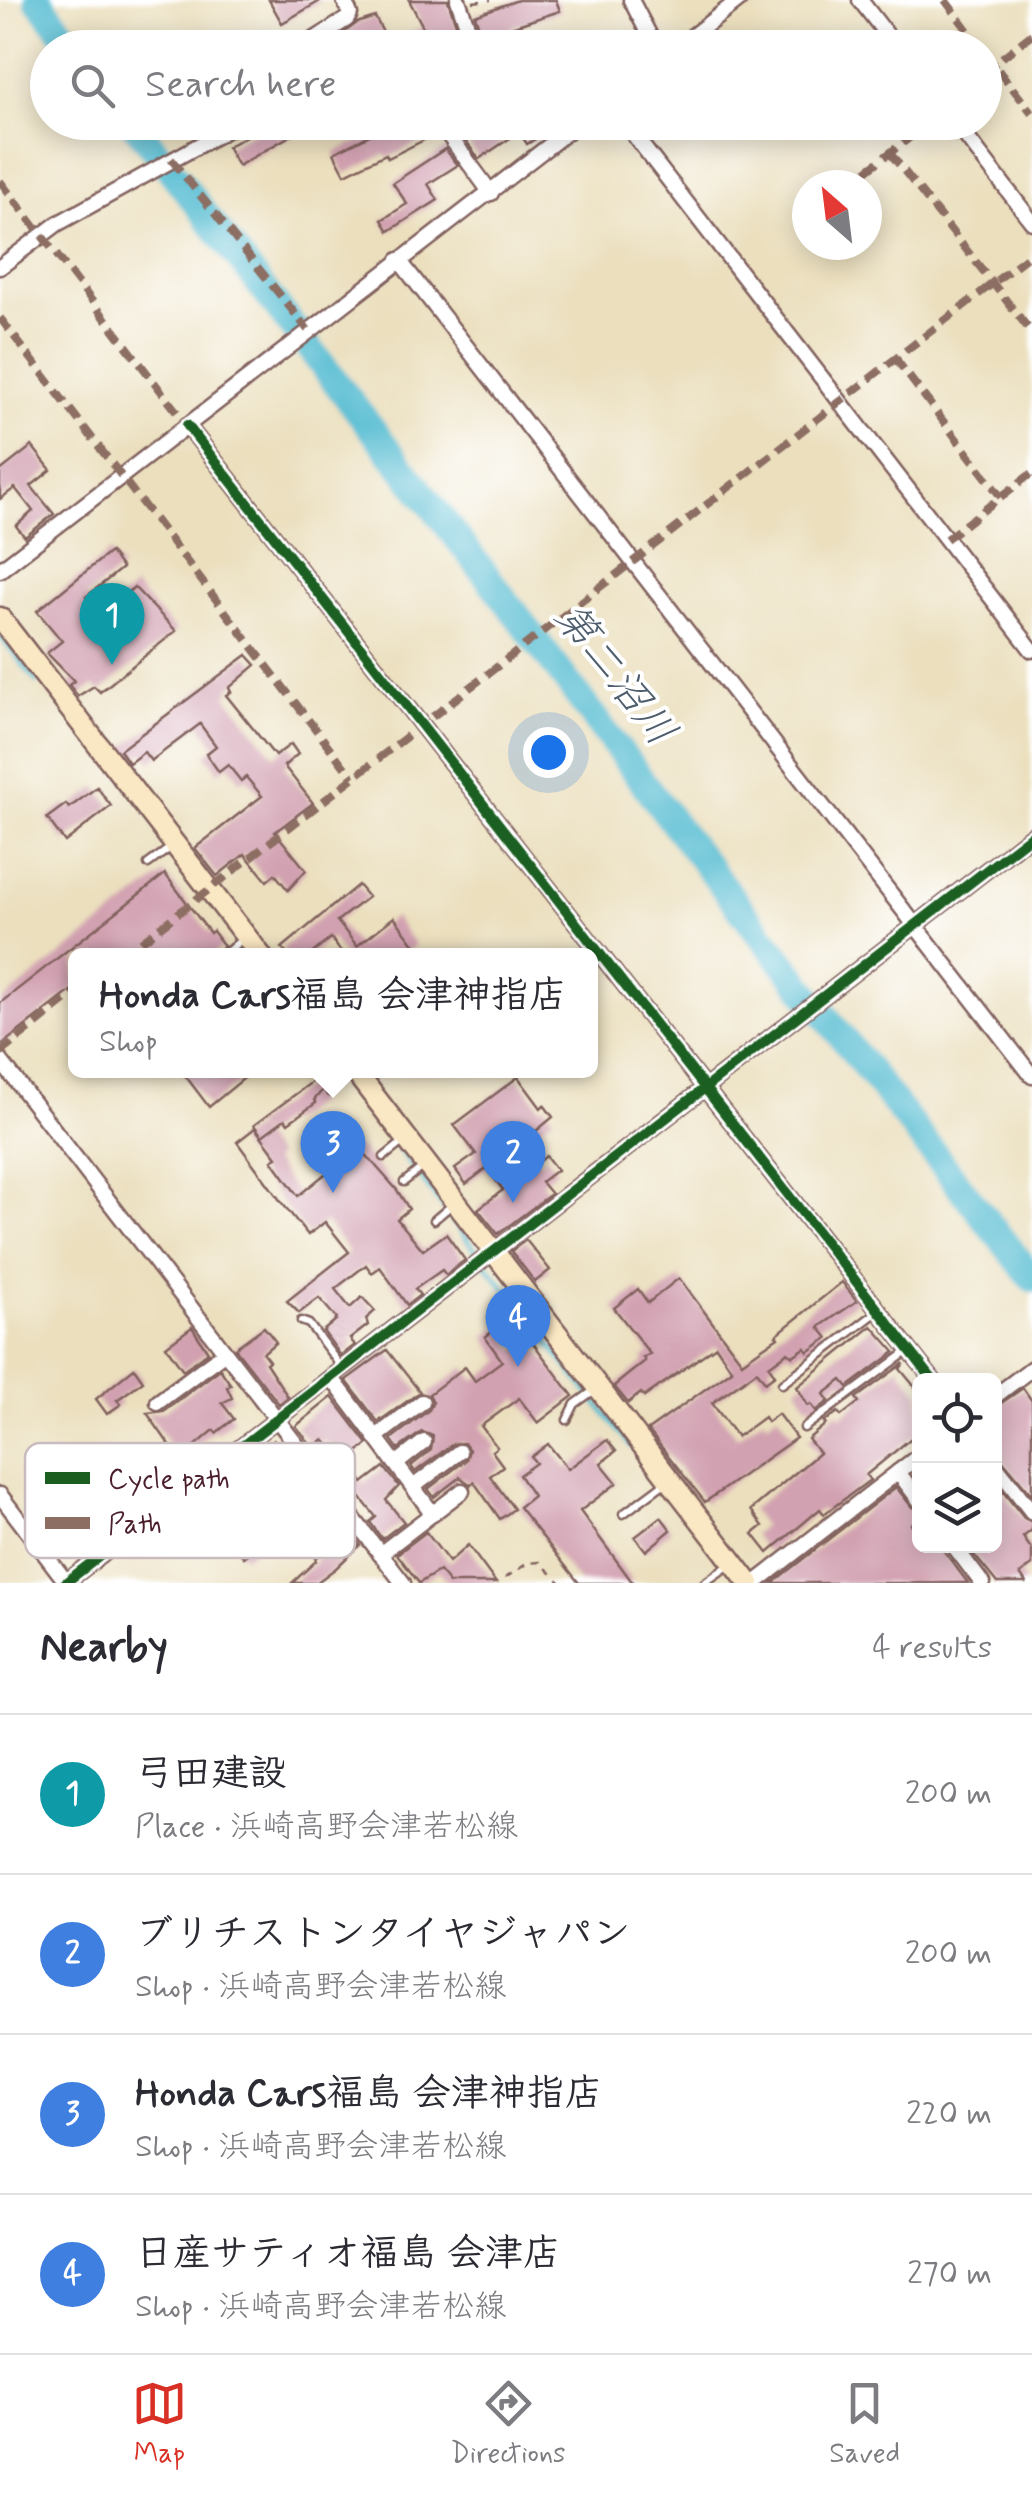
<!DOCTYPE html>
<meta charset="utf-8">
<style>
body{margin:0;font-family:Mynerve,"Klee One",sans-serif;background:#f2f2f3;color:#2b2b33}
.controls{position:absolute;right:30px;bottom:30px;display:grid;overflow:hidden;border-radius:15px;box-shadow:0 5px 25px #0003}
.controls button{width:90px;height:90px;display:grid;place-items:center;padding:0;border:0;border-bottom:2px solid #e1e1e2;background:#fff;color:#2b2b33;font:50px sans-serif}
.compass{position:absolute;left:792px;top:170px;width:90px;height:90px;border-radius:50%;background:#fff;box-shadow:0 5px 25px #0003;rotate:332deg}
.you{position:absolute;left:548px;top:752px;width:35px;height:35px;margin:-25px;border:8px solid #fff;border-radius:50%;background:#1a73e8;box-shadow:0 0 0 15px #1a73e833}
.badge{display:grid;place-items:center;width:65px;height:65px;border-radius:50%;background:#d93025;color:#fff;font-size:32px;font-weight:700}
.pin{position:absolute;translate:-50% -82px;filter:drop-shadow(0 2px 5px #0008)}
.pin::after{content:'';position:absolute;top:52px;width:35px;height:30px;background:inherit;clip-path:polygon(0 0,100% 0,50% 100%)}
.popup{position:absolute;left:68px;top:948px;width:530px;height:130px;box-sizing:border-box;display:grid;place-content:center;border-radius:15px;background:#fff;filter:drop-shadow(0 2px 8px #0005);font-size:32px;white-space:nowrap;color:#7c7c81}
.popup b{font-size:38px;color:#2b2b33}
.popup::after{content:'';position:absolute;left:50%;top:100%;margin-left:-20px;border:20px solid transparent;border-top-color:#fff}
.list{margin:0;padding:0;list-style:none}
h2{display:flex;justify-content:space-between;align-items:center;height:130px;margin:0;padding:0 40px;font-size:42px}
h2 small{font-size:32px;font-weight:400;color:#7c7c81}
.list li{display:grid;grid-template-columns:65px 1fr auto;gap:30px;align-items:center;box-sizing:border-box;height:160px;padding:0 40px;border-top:2px solid #e1e1e2}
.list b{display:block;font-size:38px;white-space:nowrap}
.list p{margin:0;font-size:32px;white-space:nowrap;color:#7c7c81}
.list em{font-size:32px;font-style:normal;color:#7c7c81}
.icon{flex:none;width:55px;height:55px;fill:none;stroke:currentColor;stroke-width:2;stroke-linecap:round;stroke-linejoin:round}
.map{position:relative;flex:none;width:1032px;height:1583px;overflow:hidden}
.search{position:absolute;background:#fff;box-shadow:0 5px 25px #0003;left:30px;right:30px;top:30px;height:110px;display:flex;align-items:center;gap:25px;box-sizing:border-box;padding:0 35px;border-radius:55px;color:#7c7c81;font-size:38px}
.sheet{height:770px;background:#fff}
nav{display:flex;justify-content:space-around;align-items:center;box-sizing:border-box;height:140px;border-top:2px solid #e1e1e2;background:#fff;font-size:28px;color:#7c7c81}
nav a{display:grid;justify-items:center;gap:5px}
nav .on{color:#d93025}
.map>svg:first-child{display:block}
</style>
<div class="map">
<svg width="1032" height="1583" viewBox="0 0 1032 1583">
<rect width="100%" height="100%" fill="#fff"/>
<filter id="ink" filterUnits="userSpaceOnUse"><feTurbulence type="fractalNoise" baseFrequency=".01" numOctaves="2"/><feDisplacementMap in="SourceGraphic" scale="20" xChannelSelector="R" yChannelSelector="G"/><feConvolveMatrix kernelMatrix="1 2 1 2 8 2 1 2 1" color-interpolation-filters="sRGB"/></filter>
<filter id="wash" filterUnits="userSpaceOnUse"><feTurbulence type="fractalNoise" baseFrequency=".0048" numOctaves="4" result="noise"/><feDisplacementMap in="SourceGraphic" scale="40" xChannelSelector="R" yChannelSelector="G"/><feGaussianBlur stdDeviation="2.25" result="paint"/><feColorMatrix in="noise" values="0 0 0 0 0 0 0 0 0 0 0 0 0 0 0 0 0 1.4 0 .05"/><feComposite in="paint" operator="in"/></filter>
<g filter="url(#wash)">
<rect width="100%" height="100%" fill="#ebdfbe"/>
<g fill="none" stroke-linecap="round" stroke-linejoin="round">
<!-- stream -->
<g stroke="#54bcd1" stroke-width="5">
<path d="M 0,635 L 37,682"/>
<path d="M 340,1070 L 489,1268 L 631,1446"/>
</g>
<!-- river -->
<g stroke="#54bcd1" stroke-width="28">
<path d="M 38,0 L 75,48"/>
<path d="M 133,122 L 507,602 L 688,842 L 1032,1278"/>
</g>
</g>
<g id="blocks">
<!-- building -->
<g fill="#d2a1b1">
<path d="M 269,0 L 322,0 L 282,23 Z"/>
<path d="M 409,0 L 448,0 L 464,48 L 330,48 L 328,44 L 357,23 L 375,17 L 389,44 L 423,27 Z"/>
<path d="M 518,0 L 556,0 L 560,11 L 511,27 L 522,48 L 496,48 L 491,34 L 482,37 L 475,15 Z"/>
<path d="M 271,122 L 289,122 L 295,133 L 238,166 L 227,147 Z"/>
<path d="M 396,122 L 421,122 L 428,138 L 388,158 L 386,154 L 345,174 L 334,153 Z"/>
<path d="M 487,122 L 535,122 L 543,134 L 527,144 L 519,132 L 479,159 L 464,138 Z"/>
<path d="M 445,149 L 458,165 L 428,184 L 438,200 L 389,231 L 382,220 L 407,204 L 393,183 Z"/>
<path d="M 32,446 L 51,470 L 31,486 L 54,514 L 25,537 L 16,526 L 33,511 L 15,488 L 0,499 L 0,471 Z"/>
<path d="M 110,552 L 122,568 L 86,597 L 101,615 L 134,587 L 176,631 L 100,692 L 94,686 L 78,696 L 69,685 L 74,681 L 47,653 L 62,641 L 37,611 Z"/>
<path d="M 247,655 L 256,665 L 229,688 L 231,692 L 226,695 L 275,756 L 291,744 L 298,754 L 284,766 L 313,803 L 275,832 L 306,870 L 288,890 L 275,874 L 267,881 L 245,854 L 217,876 L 195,848 L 262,796 L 246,777 L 241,781 L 228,765 L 219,772 L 206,754 L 216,746 L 200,724 L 151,761 L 144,752 L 129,763 L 120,750 Z"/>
<path d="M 97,787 L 111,806 L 65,842 L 47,818 L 66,804 L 69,808 Z"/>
<path d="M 165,874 L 210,933 L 213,931 L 224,946 L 211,956 L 76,956 L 76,987 L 0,1046 L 0,1003 Z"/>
<path d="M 358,885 L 368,897 L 337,921 L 357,946 L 394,917 L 415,945 L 401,956 L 344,956 L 331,938 L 309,956 L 288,956 L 282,948 Z"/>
<path d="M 181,1070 L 254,1070 L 209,1107 Z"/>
<path d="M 320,1076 L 327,1085 L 314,1100 L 316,1103 L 288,1123 L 285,1119 L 262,1136 L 254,1125 Z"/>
<path d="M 518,1077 L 541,1108 L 544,1105 L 553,1117 L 524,1141 L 539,1162 L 546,1156 L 557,1170 L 541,1182 L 551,1194 L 498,1234 L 478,1209 L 503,1190 L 487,1168 L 466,1184 L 455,1169 L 476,1154 L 454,1125 Z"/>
<path d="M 255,1128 L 277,1157 L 272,1160 L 298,1196 L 330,1170 L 327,1164 L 338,1156 L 342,1160 L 359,1147 L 397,1190 L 409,1209 L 397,1219 L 423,1250 L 446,1234 L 465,1260 L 446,1275 L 442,1270 L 415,1289 L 420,1295 L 407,1305 L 380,1267 L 372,1273 L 366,1265 L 335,1289 L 350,1308 L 362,1297 L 375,1311 L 366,1319 L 368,1325 L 350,1339 L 355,1345 L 341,1356 L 323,1331 L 337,1319 L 319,1298 L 299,1313 L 287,1301 L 349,1252 L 325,1222 L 308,1235 L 282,1203 L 237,1142 Z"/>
<path d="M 526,1240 L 550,1270 L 535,1282 L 511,1251 Z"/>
<path d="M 679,1278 L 742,1362 L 778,1337 L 776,1335 L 842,1282 L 857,1301 L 819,1327 L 828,1338 L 808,1352 L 805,1348 L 793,1356 L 788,1352 L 769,1366 L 775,1375 L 765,1382 L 757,1371 L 712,1403 L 737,1437 L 764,1417 L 767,1422 L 778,1414 L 796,1438 L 705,1502 L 648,1430 L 732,1370 L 716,1346 L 644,1397 L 641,1393 L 628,1403 L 614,1386 L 645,1361 L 643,1358 L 650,1354 L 614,1308 L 638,1289 L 648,1303 Z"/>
<path d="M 872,1326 L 895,1352 L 848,1387 L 842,1380 L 824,1394 L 829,1401 L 816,1411 L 811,1404 L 808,1406 L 797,1387 Z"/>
<path d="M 192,1327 L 208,1352 L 183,1370 L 166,1346 Z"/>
<path d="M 264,1327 L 276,1342 L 263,1353 L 269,1361 L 266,1363 L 288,1397 L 279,1404 L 235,1348 Z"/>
<path d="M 499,1327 L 516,1350 L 530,1339 L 573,1396 L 538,1423 L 519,1398 L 481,1426 L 497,1447 L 492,1451 L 503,1466 L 490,1476 L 514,1509 L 500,1519 L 474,1482 L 471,1485 L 460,1477 L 434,1497 L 428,1489 L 466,1460 L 469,1450 L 464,1443 L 453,1444 L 415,1472 L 411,1466 L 431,1450 L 433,1436 L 422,1432 L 398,1449 L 391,1439 L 429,1410 L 433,1402 L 429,1394 L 465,1367 L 475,1381 L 502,1361 L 485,1337 Z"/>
<path d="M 387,1350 L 420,1392 L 378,1422 L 346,1380 Z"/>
<path d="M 904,1363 L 900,1369 L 920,1393 L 920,1431 L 866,1475 L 870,1480 L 824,1514 L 820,1509 L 768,1553 L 753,1534 L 763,1526 L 751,1510 L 819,1453 L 808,1439 L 826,1424 L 824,1422 L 838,1412 L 841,1416 L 859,1402 L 856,1398 Z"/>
<path d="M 134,1368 L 143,1381 L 117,1400 L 121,1404 L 107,1414 L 96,1399 Z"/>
<path d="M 220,1369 L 231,1385 L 227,1387 L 232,1398 L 222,1403 L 234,1419 L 216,1433 L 214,1430 L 174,1464 L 177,1469 L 157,1482 L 147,1464 L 171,1447 L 147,1413 L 164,1411 Z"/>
<path d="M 1023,1388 L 1032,1401 L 1032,1495 L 994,1450 L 994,1408 Z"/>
<path d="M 332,1397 L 368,1444 L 347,1460 L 363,1483 L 384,1467 L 399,1486 L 386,1500 L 404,1522 L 382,1539 L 370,1522 L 376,1517 L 352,1487 L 346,1491 L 329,1470 L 342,1461 L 324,1440 L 313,1448 L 296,1426 Z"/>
<path d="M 274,1440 L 291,1461 L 235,1503 L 232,1499 L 201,1523 L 189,1508 L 246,1468 Z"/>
<path d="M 607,1440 L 616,1451 L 601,1463 L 617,1483 L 580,1511 L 633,1583 L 579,1583 L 519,1507 L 533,1496 L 519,1475 L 536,1463 L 531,1457 L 548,1444 L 568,1469 Z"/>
<path d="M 307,1475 L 324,1497 L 286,1528 L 283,1523 L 258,1542 L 260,1545 L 244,1557 L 225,1537 Z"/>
<path d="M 896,1487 L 912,1507 L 920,1511 L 920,1517 L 911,1524 L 920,1537 L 920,1546 L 940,1546 L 968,1583 L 772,1583 Z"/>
<path d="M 1000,1488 L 1024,1518 L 1032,1522 L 1032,1530 L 1023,1537 L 1032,1550 L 1032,1565 L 1020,1574 L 1026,1583 L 997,1583 L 971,1551 L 980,1546 L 994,1546 L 994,1493 Z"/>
<path d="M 661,1517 L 671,1530 L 646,1551 L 635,1537 Z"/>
<path d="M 426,1532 L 449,1562 L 468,1545 L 496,1583 L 449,1583 L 439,1571 L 419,1583 L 397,1554 Z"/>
<path d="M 351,1533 L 360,1545 L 336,1568 L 316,1583 L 292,1583 L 316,1561 L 315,1558 Z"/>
</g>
</g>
</g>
<g filter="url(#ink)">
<use href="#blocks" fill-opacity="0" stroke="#82625e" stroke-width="2.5"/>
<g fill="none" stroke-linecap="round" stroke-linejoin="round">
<defs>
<g id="lane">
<path d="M 148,864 L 170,848"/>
<path d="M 222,956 L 241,940"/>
<path d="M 330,1092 L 354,1072"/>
<path d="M 384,1157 L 404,1141"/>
<path d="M 404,1182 L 424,1166"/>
<path d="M 434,1220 L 453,1204"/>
<path d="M 505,1318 L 517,1319 L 533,1306"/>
<path d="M 301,1321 L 309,1324 L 342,1368"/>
<path d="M 782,1384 L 877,1312"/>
<path d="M 567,1420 L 575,1404 L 596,1389"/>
<path d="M 804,1428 L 908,1351"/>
<path d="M 623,1514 L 666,1482"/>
<path d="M 704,1583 L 731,1564"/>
</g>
<g id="street">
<path d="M 458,0 L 475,48"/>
<path d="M 631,0 L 656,48"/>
<path d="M 860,0 L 897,48"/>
<path d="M 301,48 L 347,19 L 350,14 L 344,0"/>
<path d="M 677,48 L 739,0"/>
<path d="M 439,122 L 491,193"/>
<path d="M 624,122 L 1032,650"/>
<path d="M 955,122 L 1032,222"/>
<path d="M 399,260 L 1032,1076"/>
<path d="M 0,267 L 57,224 L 241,122"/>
<path d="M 187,425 L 933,1380"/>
<path d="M 0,570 L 580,122"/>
<path d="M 0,1060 L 403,1583"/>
<path d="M 331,1377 L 433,1514"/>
<path d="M 994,1397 L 1032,1368"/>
<path d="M 158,1402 L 224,1353"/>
<path d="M 376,1437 L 422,1402"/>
<path d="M 994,1463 L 1032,1512"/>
<path d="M 396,1464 L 424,1442"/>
<path d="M 898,1472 L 920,1501"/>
<path d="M 413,1487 L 459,1452"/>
<path d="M 0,1495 L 67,1583"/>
<path d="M 219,1528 L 308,1461"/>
<path d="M 954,1546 L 982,1583"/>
<path d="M 380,1554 L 462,1491"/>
<path d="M 65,1583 L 1032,835"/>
<path d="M 755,1583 L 920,1455"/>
</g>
<g id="secondary">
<path d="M 0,618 L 261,956"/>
<path d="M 354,1070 L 749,1583"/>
</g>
</defs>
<!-- lane casing -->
<use href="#lane" stroke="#82625e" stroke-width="11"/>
<!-- street casing -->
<use href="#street" stroke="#82625e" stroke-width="19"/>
<!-- secondary casing -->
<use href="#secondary" stroke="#82625e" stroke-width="25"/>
<!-- path -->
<g stroke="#82625e" stroke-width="2.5" stroke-dasharray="8 8" stroke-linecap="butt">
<path d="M 473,2 L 491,0"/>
<path d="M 505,1578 L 528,1563 L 540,1562 L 561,1583"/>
</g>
<!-- lane -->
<use href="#lane" stroke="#fff" stroke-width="6"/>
<!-- street -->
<use href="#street" stroke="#fff" stroke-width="14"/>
<!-- secondary -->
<use href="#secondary" stroke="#fae7c3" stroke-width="20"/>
<!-- quiet -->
<g stroke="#8d6e63" stroke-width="8" stroke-dasharray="15 8" stroke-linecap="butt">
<path d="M 945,0 L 981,48"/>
<path d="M 984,52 L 1032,113"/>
<path d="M 984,72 L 1032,34"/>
<path d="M 890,153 L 1032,333"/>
<path d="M 171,159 L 308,330"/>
<path d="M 0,181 L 187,425"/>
<path d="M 848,185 L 930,122"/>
<path d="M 0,318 L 353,778"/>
<path d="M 895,358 L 1001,497"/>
<path d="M 946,539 L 1032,473"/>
<path d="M 123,956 L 1032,253"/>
<path d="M 0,1053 L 75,993"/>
</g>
<defs>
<g id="cycleway">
<path d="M 187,425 L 933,1380"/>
<path d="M 65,1583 L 1032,835"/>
</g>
</defs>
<!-- cycleway casing -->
<use href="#cycleway" stroke="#fff" stroke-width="16"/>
<!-- cycleway -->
<use href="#cycleway" stroke="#1b5e20" stroke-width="10"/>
</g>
</g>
<g text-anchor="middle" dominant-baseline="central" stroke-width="8" stroke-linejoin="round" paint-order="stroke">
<!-- water labels -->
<g font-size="42" font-style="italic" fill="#4e5e6d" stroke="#fff">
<text transform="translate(614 675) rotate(52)">第二沼川</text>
</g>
</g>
<!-- legend -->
<rect x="25" y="1443" width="330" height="115" rx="15" fill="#fff" stroke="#c9bcbf" stroke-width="2.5"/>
<rect x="45" y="1472" width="45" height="12" fill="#1b5e20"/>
<rect x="45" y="1517" width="45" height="12" fill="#8d6e63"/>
<g font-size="28" fill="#4a1f2b">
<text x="108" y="1488">Cycle path</text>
<text x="108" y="1533">Path</text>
</g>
</svg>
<div class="controls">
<button><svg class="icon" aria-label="locate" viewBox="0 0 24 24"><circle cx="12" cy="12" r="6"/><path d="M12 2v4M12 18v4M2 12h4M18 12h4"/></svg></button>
<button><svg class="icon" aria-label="layers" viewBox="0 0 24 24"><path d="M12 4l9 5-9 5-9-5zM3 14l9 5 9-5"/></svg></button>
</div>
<svg class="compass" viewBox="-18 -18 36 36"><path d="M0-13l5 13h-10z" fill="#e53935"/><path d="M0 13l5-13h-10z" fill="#7c7c81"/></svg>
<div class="you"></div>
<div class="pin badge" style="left:112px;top:665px;background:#0f9aa8">1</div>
<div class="pin badge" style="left:513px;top:1203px;background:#3f7fe0">2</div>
<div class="pin badge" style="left:333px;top:1193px;background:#3f7fe0">3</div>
<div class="popup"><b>Honda Cars福島 会津神指店</b>Shop</div>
<div class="pin badge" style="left:518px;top:1367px;background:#3f7fe0">4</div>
<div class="search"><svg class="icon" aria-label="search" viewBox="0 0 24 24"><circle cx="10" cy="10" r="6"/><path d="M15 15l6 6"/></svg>Search here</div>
</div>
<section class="sheet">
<h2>Nearby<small>4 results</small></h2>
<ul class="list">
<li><span class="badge" style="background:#0f9aa8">1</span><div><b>弓田建設</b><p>Place · 浜崎高野会津若松線</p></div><em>200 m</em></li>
<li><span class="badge" style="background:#3f7fe0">2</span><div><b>ブリチストンタイヤジャパン</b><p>Shop · 浜崎高野会津若松線</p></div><em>200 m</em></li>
<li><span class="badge" style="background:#3f7fe0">3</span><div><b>Honda Cars福島 会津神指店</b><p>Shop · 浜崎高野会津若松線</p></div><em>220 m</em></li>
<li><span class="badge" style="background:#3f7fe0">4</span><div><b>日産サティオ福島 会津店</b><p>Shop · 浜崎高野会津若松線</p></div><em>270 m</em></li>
</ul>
</section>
<nav>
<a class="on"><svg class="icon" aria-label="map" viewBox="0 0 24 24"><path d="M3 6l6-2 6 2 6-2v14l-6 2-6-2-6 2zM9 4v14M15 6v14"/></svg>Map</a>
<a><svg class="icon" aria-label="directions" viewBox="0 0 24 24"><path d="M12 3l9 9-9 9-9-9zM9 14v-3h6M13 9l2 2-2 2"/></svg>Directions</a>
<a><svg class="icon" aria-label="saved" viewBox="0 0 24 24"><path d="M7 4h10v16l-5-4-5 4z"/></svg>Saved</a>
</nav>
